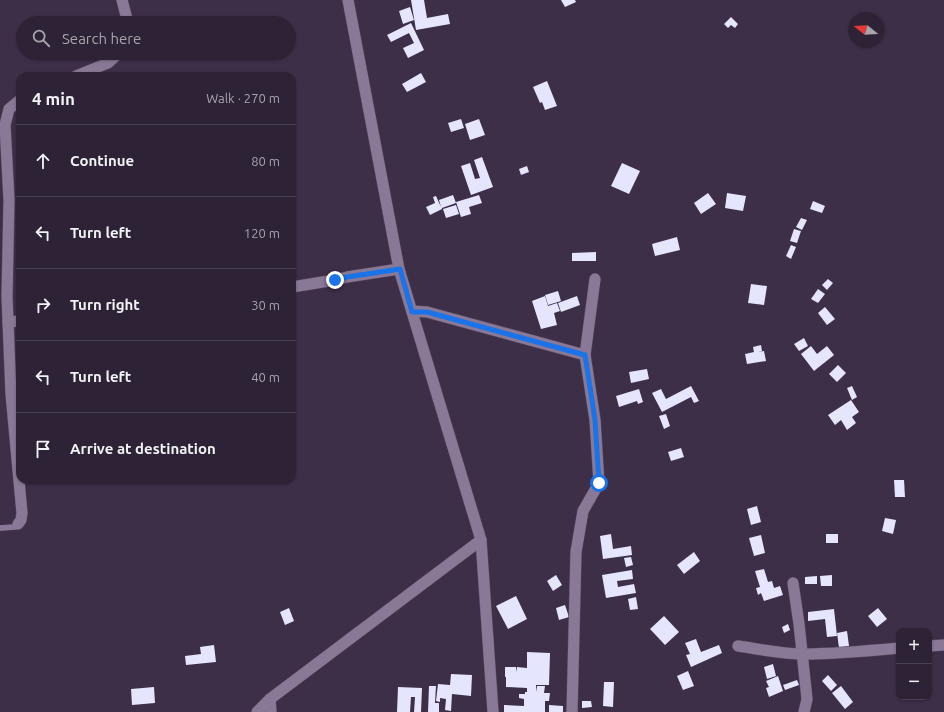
<!DOCTYPE html>
<meta charset="utf-8">
<style>
body{margin:0;font-family:Ubuntu,sans-serif;background:#362b3e;color:#f1f3f6}
.controls{position:absolute;right:12px;bottom:12px;display:grid;overflow:hidden;border-radius:8px;box-shadow:0 1px 3px #0004}
.controls button{width:36px;height:36px;display:grid;place-items:center;padding:0;border:0;border-bottom:1px solid #494051;background:#2e2336;color:#f1f3f6;font:20px sans-serif}
.compass{position:absolute;left:848px;top:12px;width:36px;height:36px;border-radius:50%;background:#2e2336;box-shadow:0 1px 3px #0004;rotate:288deg}
.stop{position:absolute;width:12px;height:12px;margin:-9px;border:3px solid #1a73e8;border-radius:50%;background:#fff}
.stop.end{background:#1a73e8;border-color:#fff;box-shadow:0 1px 4px #0008}
.list{margin:0;padding:0;list-style:none}
h2{display:flex;justify-content:space-between;align-items:center;height:52px;margin:0;padding:0 16px;font-size:17px}
h2 small{font-size:13px;font-weight:400;color:#a7a4ad}
.list li{display:grid;grid-template-columns:26px 1fr auto;gap:12px;align-items:center;box-sizing:border-box;height:72px;padding:0 16px;border-top:1px solid #494051}
.list b{display:block;font-size:15px;white-space:nowrap}
.list em{font-size:13px;font-style:normal;color:#a7a4ad}
.icon{flex:none;width:22px;height:22px;fill:none;stroke:currentColor;stroke-width:2;stroke-linecap:round;stroke-linejoin:round}
.map{position:relative;flex:none;width:944px;height:712px;overflow:hidden}
.search{position:absolute;background:#2e2336;box-shadow:0 1px 3px #0004;left:16px;top:16px;width:280px;height:44px;display:flex;align-items:center;gap:10px;box-sizing:border-box;padding:0 14px;border-radius:22px;color:#a7a4ad;font-size:15px}
.panel{position:absolute;background:#2e2336;box-shadow:0 1px 3px #0004;left:16px;top:72px;width:280px;height:412px;border-radius:12px}
.map>svg:first-child{display:block}
</style>
<div class="map">
<svg width="944" height="712" viewBox="0 0 944 712">
<rect width="100%" height="100%" fill="#3e2f48"/>
<!-- building -->
<g fill="#e5e5fd">
<path d="M 411,0 L 424,0 L 427,18 L 448,14 L 450,24 L 416,30 Z"/>
<path d="M 561,0 L 575,0 L 576,2 L 565,7 Z"/>
<path d="M 410,7 L 414,20 L 403,24 L 399,11 Z"/>
<path d="M 731,17 L 738,24 L 735,28 L 731,25 L 728,28 L 724,24 Z"/>
<path d="M 411,23 L 424,50 L 408,58 L 403,48 L 414,43 L 409,33 L 391,42 L 387,35 Z"/>
<path d="M 421,73 L 426,82 L 407,92 L 402,84 Z"/>
<path d="M 547,81 L 557,106 L 545,110 L 542,102 L 540,103 L 533,87 Z"/>
<path d="M 461,119 L 464,128 L 451,132 L 448,123 Z"/>
<path d="M 479,119 L 485,135 L 470,140 L 465,124 Z"/>
<path d="M 482,157 L 493,187 L 471,195 L 461,166 L 470,163 L 475,179 L 480,178 L 474,160 Z"/>
<path d="M 622,163 L 640,171 L 629,194 L 611,186 Z"/>
<path d="M 527,166 L 529,172 L 521,175 L 519,169 Z"/>
<path d="M 708,193 L 716,204 L 701,214 L 694,203 Z"/>
<path d="M 727,193 L 746,196 L 743,211 L 725,208 Z"/>
<path d="M 453,195 L 456,203 L 442,208 L 442,209 L 430,215 L 426,207 L 435,203 L 433,197 L 436,196 L 441,207 L 439,200 Z"/>
<path d="M 479,195 L 482,203 L 469,207 L 471,214 L 461,217 L 456,202 Z"/>
<path d="M 813,201 L 825,206 L 822,213 L 810,209 Z"/>
<path d="M 456,205 L 459,214 L 446,218 L 443,209 Z"/>
<path d="M 801,218 L 807,220 L 802,230 L 796,227 Z"/>
<path d="M 794,229 L 801,231 L 797,243 L 790,241 Z"/>
<path d="M 677,237 L 680,250 L 655,256 L 652,244 Z"/>
<path d="M 791,245 L 796,247 L 791,259 L 786,256 Z"/>
<path d="M 596,252 L 596,261 L 572,261 L 572,253 Z"/>
<path d="M 828,279 L 833,283 L 827,290 L 822,285 Z"/>
<path d="M 751,284 L 767,286 L 764,305 L 748,303 Z"/>
<path d="M 818,289 L 825,294 L 818,303 L 811,299 Z"/>
<path d="M 558,291 L 561,301 L 548,305 L 545,295 Z"/>
<path d="M 545,296 L 548,306 L 557,303 L 560,311 L 554,313 L 557,325 L 541,329 L 532,301 Z"/>
<path d="M 577,296 L 580,305 L 561,312 L 558,303 Z"/>
<path d="M 825,307 L 835,319 L 827,325 L 818,313 Z"/>
<path d="M 804,338 L 808,346 L 799,351 L 794,344 Z"/>
<path d="M 761,345 L 762,351 L 758,352 L 764,351 L 766,361 L 747,364 L 745,354 L 754,352 L 753,347 Z"/>
<path d="M 811,346 L 817,354 L 827,346 L 834,355 L 814,371 L 801,354 Z"/>
<path d="M 838,365 L 846,373 L 837,382 L 829,374 Z"/>
<path d="M 647,369 L 649,379 L 631,383 L 629,372 Z"/>
<path d="M 691,386 L 699,401 L 694,403 L 691,397 L 662,412 L 652,393 L 661,389 L 666,399 Z"/>
<path d="M 852,386 L 857,397 L 852,400 L 847,388 Z"/>
<path d="M 639,389 L 643,402 L 638,404 L 637,401 L 619,407 L 616,396 Z"/>
<path d="M 851,400 L 859,412 L 852,417 L 856,423 L 847,430 L 841,420 L 835,425 L 828,415 Z"/>
<path d="M 666,414 L 670,426 L 664,429 L 659,416 Z"/>
<path d="M 681,448 L 684,457 L 671,461 L 668,452 Z"/>
<path d="M 894,480 L 904,480 L 905,497 L 895,497 Z"/>
<path d="M 757,506 L 761,522 L 751,525 L 747,509 Z"/>
<path d="M 885,518 L 896,520 L 893,534 L 882,531 Z"/>
<path d="M 611,534 L 613,549 L 631,546 L 632,555 L 603,559 L 600,536 Z"/>
<rect x="826" y="534" width="12" height="9"/>
<path d="M 761,535 L 765,553 L 754,556 L 749,538 Z"/>
<path d="M 694,552 L 700,561 L 684,574 L 677,565 Z"/>
<path d="M 631,557 L 633,565 L 626,567 L 624,558 Z"/>
<path d="M 764,569 L 768,582 L 772,581 L 774,588 L 780,586 L 783,595 L 764,601 L 761,593 L 758,595 L 756,588 L 760,587 L 755,571 Z"/>
<path d="M 632,570 L 633,579 L 617,581 L 618,587 L 634,584 L 636,593 L 606,598 L 602,575 Z"/>
<path d="M 556,575 L 562,585 L 553,591 L 547,581 Z"/>
<path d="M 832,575 L 832,586 L 821,586 L 820,576 Z"/>
<path d="M 817,576 L 817,584 L 805,584 L 805,577 Z"/>
<path d="M 516,596 L 527,619 L 508,629 L 496,606 Z"/>
<path d="M 636,597 L 638,609 L 630,610 L 628,599 Z"/>
<path d="M 565,605 L 569,617 L 559,620 L 556,608 Z"/>
<path d="M 289,608 L 294,621 L 285,625 L 280,612 Z"/>
<path d="M 878,608 L 887,619 L 877,627 L 868,616 Z"/>
<path d="M 834,609 L 837,636 L 827,637 L 825,619 L 808,621 L 808,612 Z"/>
<path d="M 664,616 L 679,632 L 665,645 L 650,629 Z"/>
<path d="M 788,624 L 790,630 L 784,633 L 782,627 Z"/>
<path d="M 847,631 L 849,646 L 839,648 L 837,633 Z"/>
<path d="M 696,639 L 701,652 L 719,645 L 722,653 L 691,667 L 686,655 L 690,654 L 685,643 Z"/>
<path d="M 214,645 L 216,662 L 186,665 L 185,656 L 201,654 L 200,647 Z"/>
<path d="M 527,652 L 550,653 L 549,685 L 536,685 L 536,692 L 537,686 L 545,686 L 544,693 L 550,693 L 549,701 L 545,701 L 545,712 L 504,712 L 504,705 L 524,706 L 524,699 L 519,698 L 519,694 L 525,694 L 525,692 L 527,692 L 527,688 L 506,687 L 506,677 L 505,677 L 505,667 L 516,667 L 517,672 L 517,667 L 527,668 Z"/>
<path d="M 773,664 L 776,676 L 767,679 L 764,667 Z"/>
<path d="M 688,671 L 694,686 L 683,690 L 677,676 Z"/>
<path d="M 451,674 L 472,675 L 471,696 L 452,694 L 451,711 L 445,710 L 446,699 L 440,698 L 440,702 L 436,701 L 438,684 L 450,685 Z"/>
<path d="M 828,675 L 837,685 L 831,691 L 822,681 Z"/>
<path d="M 778,676 L 783,691 L 769,697 L 766,688 L 769,687 L 766,681 Z"/>
<path d="M 797,680 L 799,685 L 785,690 L 783,685 Z"/>
<path d="M 604,682 L 614,682 L 613,707 L 603,706 Z"/>
<path d="M 429,686 L 436,686 L 435,703 L 439,703 L 439,712 L 428,712 Z"/>
<path d="M 841,686 L 853,702 L 845,709 L 832,693 Z"/>
<path d="M 154,687 L 155,703 L 132,705 L 131,689 Z"/>
<path d="M 398,687 L 422,688 L 421,712 L 414,712 L 415,697 L 411,697 L 410,712 L 397,712 Z"/>
<path d="M 582,701 L 591,701 L 592,707 L 582,708 Z"/>
<path d="M 549,705 L 563,706 L 563,712 L 549,712 Z"/>
</g>
<g fill="none" stroke-linecap="round" stroke-linejoin="round">
<defs>
<path id="service" d="M 0,528 L 15,527 L 18,524"/>
<g id="minor">
<path d="M 122,0 L 128,23"/>
<path d="M 348,0 L 399,269 L 481,540 L 493,712"/>
<path d="M 76,76 L 108,63 L 119,53"/>
<path d="M 292,287 L 335,280 L 347,277 L 399,269"/>
<path d="M 412,311 L 427,312 L 585,355 L 595,420 L 599,483 L 583,511 L 576,552 L 572,712"/>
<path d="M 8,322 L 20,321"/>
<path d="M 585,355 L 595,279"/>
<path d="M 18,524 L 21,520 L 22,513 L 11,394 L 7,297 L 9,200 L 5,125 L 9,109 L 20,100"/>
<path d="M 793,583 L 799,624 L 807,699 L 804,712"/>
<path d="M 738,646 C 759,649 781,654 803,654 C 835,654 867,651 899,648"/>
<path d="M 929,646 L 944,645"/>
<path d="M 270,699 L 271,712"/>
<path d="M 257,712 L 270,699 L 481,540"/>
</g>
</defs>
<!-- service casing -->
<use href="#service" stroke="#584b60" stroke-width="6"/>
<!-- minor casing -->
<use href="#minor" stroke="#584b60" stroke-width="12"/>
<!-- service -->
<use href="#service" stroke="#897896" stroke-width="5.5"/>
<!-- minor -->
<use href="#minor" stroke="#897896" stroke-width="11"/>
</g>
<g fill="none" stroke-linecap="round" stroke-linejoin="round">
<!-- route -->
<path stroke="#1a73e8" stroke-width="5" d="M 335,280 L 347,277 L 400,269 L 412,312 L 427,312 L 585,355 L 595,420 L 599,483"/>
</g>
</svg>
<div class="controls">
<button>+</button>
<button>−</button>
</div>
<svg class="compass" viewBox="-18 -18 36 36"><path d="M0-13l5 13h-10z" fill="#e53935"/><path d="M0 13l5-13h-10z" fill="#a7a4ad"/></svg>
<div class="stop" style="left:599px;top:483px"></div>
<div class="stop end" style="left:335px;top:280px"></div>
<div class="search"><svg class="icon" aria-label="search" viewBox="0 0 24 24"><circle cx="10" cy="10" r="6"/><path d="M15 15l6 6"/></svg>Search here</div>
<section class="panel">
<h2>4 min<small>Walk · 270 m</small></h2>
<ul class="list">
<li><svg class="icon" aria-label="ahead" viewBox="0 0 24 24"><path d="M12 20V5M6 11l6-6 6 6"/></svg><div><b>Continue</b></div><em>80 m</em></li>
<li><svg class="icon" aria-label="left" viewBox="0 0 24 24"><path d="M17 20v-9H6M10 6l-5 5 5 5"/></svg><div><b>Turn left</b></div><em>120 m</em></li>
<li><svg class="icon" aria-label="right" viewBox="0 0 24 24"><path d="M7 20v-9h11M14 6l5 5-5 5"/></svg><div><b>Turn right</b></div><em>30 m</em></li>
<li><svg class="icon" aria-label="left" viewBox="0 0 24 24"><path d="M17 20v-9H6M10 6l-5 5 5 5"/></svg><div><b>Turn left</b></div><em>40 m</em></li>
<li><svg class="icon" aria-label="arrive" viewBox="0 0 24 24"><path d="M6 21V4h12l-3 4 3 4H6"/></svg><div><b>Arrive at destination</b></div></li>
</ul>
</section>
</div>
